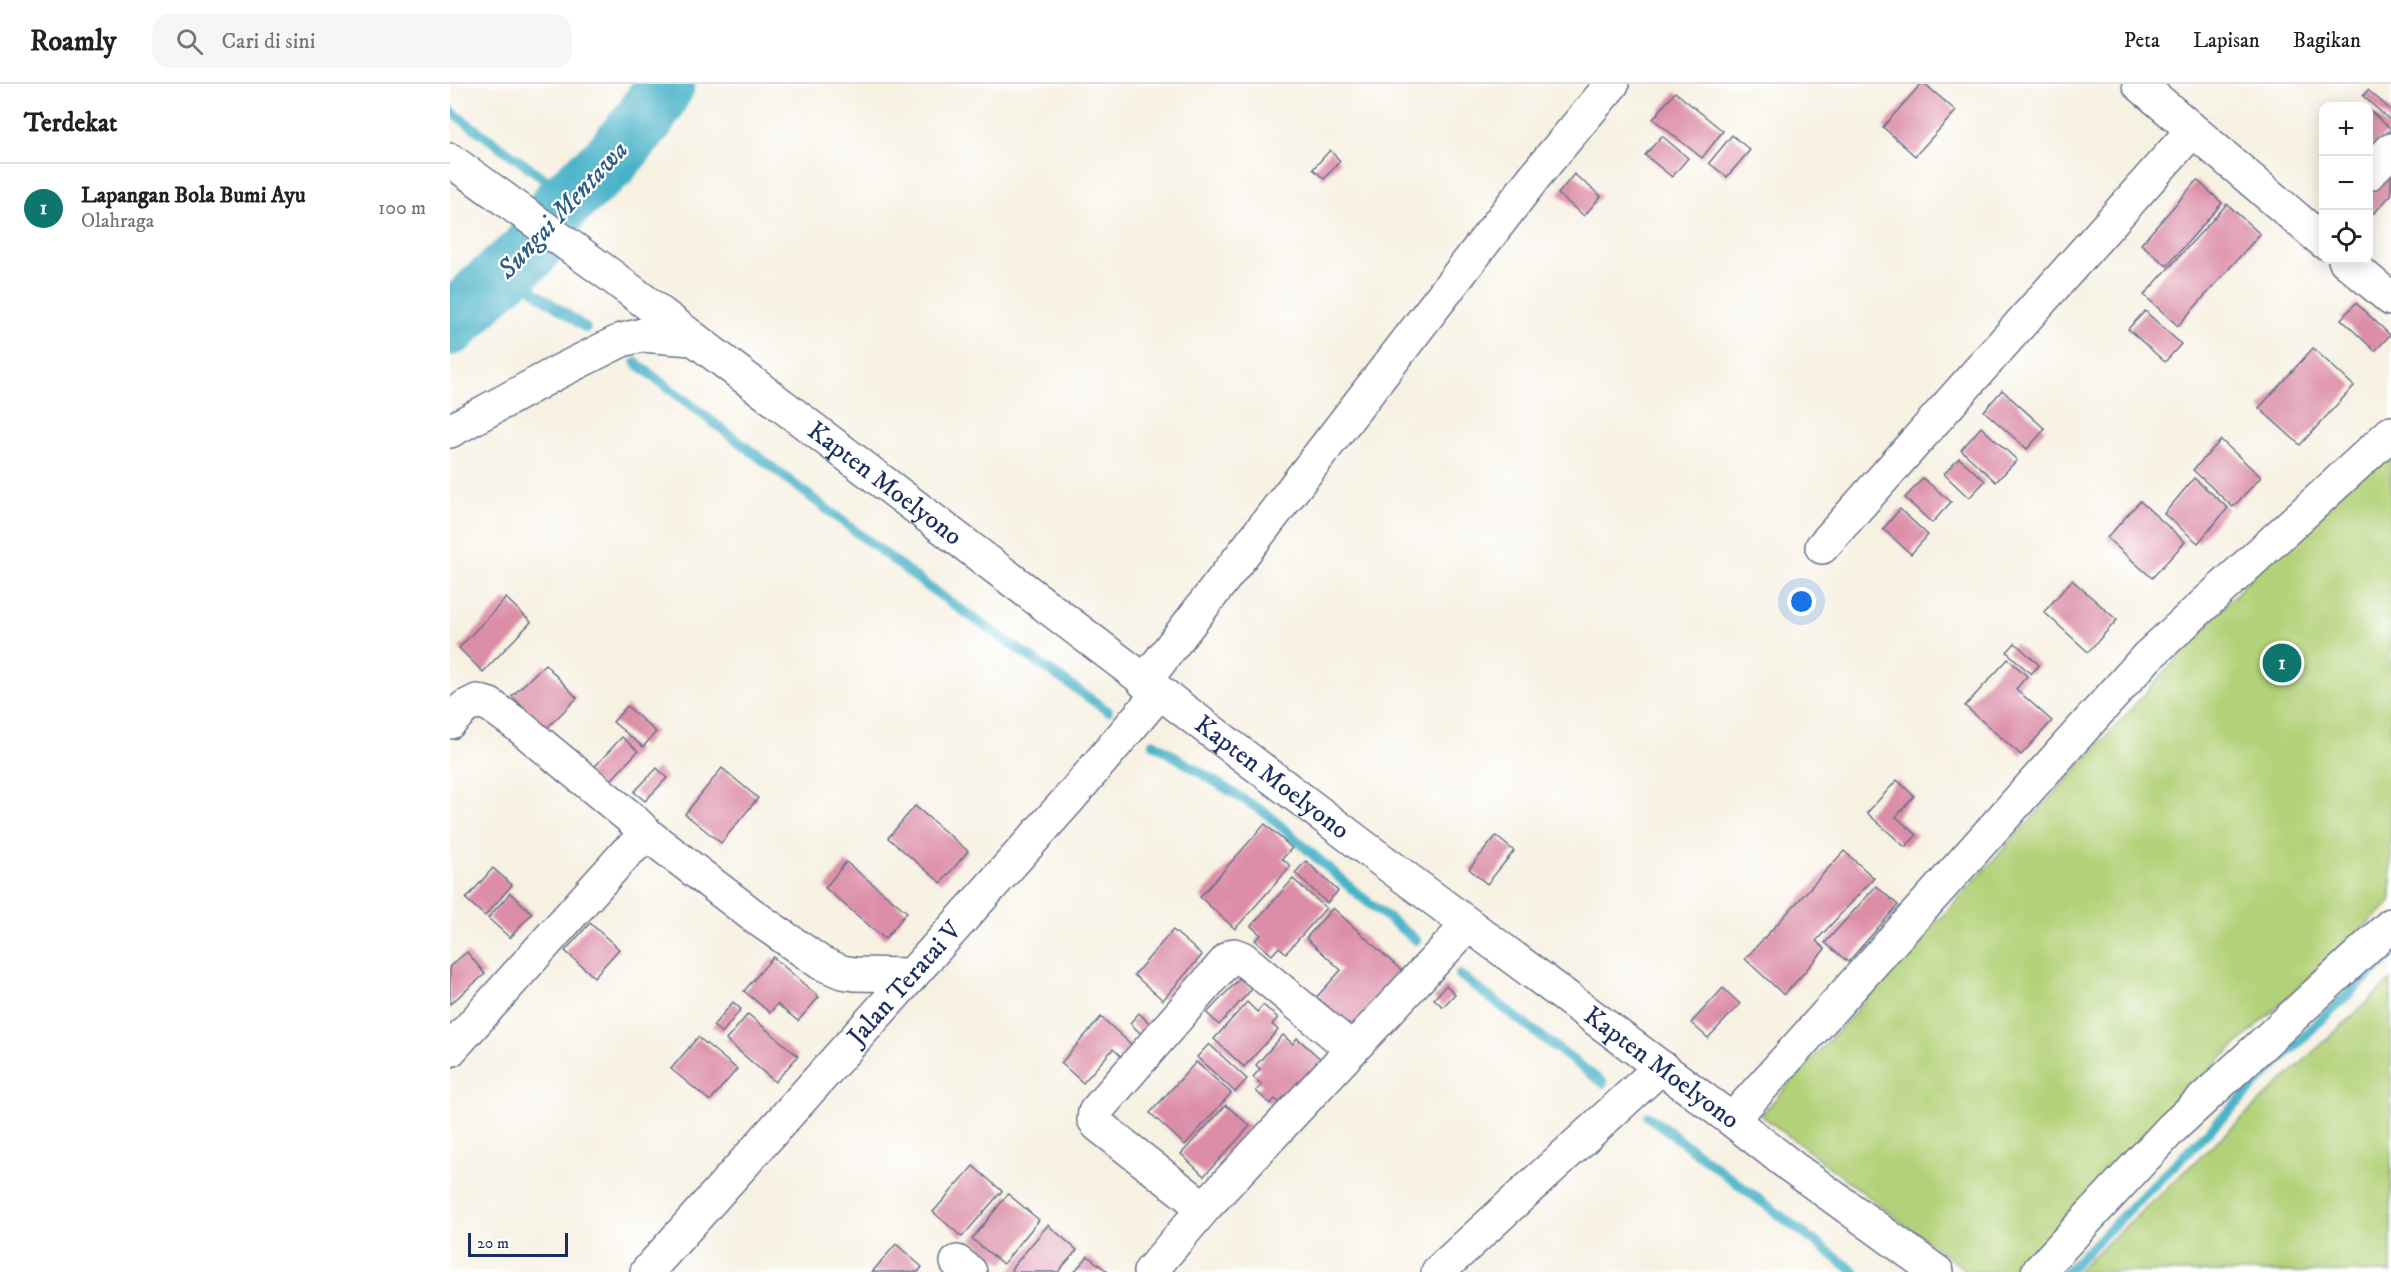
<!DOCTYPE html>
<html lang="id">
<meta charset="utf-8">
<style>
body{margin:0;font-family:"IM FELL DW Pica",serif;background:#f6f6f6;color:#202124}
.controls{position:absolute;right:18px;top:18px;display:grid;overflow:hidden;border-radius:12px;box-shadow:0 3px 15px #0003}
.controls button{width:54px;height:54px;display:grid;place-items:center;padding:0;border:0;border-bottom:2px solid #e0e0e0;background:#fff;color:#202124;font:30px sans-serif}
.scale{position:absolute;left:18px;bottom:15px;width:100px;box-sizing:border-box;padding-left:6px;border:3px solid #1b2f5e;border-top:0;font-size:16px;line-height:21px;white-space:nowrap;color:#1b2f5e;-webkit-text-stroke:4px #fff;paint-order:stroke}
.you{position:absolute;left:1352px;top:518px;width:21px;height:21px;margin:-15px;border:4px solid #fff;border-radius:50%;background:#1a73e8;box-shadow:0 0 0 9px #1a73e833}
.badge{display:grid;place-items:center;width:39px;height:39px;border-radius:50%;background:#0f766e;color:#fff;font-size:20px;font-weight:700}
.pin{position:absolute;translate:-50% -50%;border:3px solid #fff;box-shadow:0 2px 6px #0006}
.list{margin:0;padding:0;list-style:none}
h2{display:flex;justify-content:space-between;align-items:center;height:78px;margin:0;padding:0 24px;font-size:26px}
h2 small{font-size:20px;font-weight:400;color:#757577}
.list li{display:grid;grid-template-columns:39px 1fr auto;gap:18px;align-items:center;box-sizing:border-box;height:90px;padding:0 24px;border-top:2px solid #e0e0e0}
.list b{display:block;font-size:22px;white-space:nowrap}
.list p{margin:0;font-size:20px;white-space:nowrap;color:#757577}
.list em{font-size:20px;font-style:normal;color:#757577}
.icon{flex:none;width:33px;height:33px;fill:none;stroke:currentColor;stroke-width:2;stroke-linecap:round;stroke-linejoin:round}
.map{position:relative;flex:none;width:1941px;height:1188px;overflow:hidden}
header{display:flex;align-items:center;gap:36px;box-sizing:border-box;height:84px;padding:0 30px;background:#fff;border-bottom:2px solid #e0e0e0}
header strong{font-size:28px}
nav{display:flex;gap:33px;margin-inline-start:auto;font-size:21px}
.search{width:420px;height:54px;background:#f6f6f6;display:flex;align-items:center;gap:15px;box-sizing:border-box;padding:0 21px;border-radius:18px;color:#757577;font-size:22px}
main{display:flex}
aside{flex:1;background:#fff}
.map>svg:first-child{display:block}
</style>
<header>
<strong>Roamly</strong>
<div class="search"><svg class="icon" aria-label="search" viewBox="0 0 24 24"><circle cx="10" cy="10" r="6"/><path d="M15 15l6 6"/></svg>Cari di sini</div>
<nav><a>Peta</a><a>Lapisan</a><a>Bagikan</a></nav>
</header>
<main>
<aside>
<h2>Terdekat<small></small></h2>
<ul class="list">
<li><span class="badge">1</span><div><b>Lapangan Bola Bumi Ayu</b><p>Olahraga</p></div><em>100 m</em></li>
</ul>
</aside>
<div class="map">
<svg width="1941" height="1188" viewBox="0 0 1941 1188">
<rect width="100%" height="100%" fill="#fff"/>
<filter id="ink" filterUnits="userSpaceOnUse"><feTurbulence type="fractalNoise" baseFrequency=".0167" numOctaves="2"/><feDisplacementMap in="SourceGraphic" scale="12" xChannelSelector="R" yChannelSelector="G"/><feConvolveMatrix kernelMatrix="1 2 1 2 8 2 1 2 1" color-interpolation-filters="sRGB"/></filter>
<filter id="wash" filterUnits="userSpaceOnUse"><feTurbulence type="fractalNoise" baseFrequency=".008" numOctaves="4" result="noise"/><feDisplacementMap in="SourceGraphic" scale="24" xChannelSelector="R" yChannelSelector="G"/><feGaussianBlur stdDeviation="1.35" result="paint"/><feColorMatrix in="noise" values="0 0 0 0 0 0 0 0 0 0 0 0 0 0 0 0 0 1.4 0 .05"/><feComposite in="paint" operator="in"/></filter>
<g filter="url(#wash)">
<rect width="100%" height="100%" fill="#f7f1e2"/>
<!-- green -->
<g fill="#b3d178" stroke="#67806b" stroke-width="1.5">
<path d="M 1941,340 L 1941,818 L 1713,1028 L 1566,1188 L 1518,1188 L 1311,1031 Z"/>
<path d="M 1941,896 L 1941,1188 L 1626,1188 Z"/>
</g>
<!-- water -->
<g fill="#4ab2c8" stroke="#327093" stroke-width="1.5">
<path d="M 212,0 L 218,0 L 195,39 L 164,78 L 117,120 L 116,134 L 100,122 C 126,103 153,84 175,59 C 190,42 201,20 212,0 Z"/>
<path d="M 75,145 L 89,160 L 87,177 L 51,196 L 0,247 L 0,236 C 11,224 21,211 34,201 C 59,179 67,181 75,145 Z"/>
</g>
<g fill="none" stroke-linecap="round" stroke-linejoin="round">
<!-- stream -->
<g stroke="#4ab2c8" stroke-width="10">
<path d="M 0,27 L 120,113"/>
<path d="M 64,180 L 85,208 L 136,244"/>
<path d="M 186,279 L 477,502 L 658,627"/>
<path d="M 703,659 L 817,730 L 909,811 L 966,856"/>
<path d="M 1010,891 L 1153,999"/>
<path d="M 1198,1032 L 1405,1188"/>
<path d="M 1616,1188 L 1880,927 L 1941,871"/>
</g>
<!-- river -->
<path stroke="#4ab2c8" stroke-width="60" d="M 0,242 L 38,203 L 79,168 L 111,120 L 159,78 L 196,33 L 215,0"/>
</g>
<g id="blocks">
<!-- building -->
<g fill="#dc8da7">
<path d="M 1471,0 L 1475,0 L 1506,27 L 1465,72 L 1433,43 Z"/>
<path d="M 1918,6 L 1941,26 L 1941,37 L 1913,12 Z"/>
<path d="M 1225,8 L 1273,47 L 1252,74 L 1203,35 Z"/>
<path d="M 1918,25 L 1941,45 L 1924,63 L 1918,58 Z"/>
<path d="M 1282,51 L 1300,66 L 1277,93 L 1259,79 Z"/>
<path d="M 1212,52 L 1238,74 L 1222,93 L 1195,71 Z"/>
<path d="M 880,66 L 890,77 L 874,95 L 863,85 Z"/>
<path d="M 1941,79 L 1941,111 L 1924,129 L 1918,124 L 1918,104 Z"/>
<path d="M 1124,90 L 1151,112 L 1134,132 L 1108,110 Z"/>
<path d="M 1747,96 L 1772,119 L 1717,182 L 1691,160 Z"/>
<path d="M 1777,120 L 1810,150 L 1728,242 L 1694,211 Z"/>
<path d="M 1906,219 L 1940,251 L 1925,267 L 1891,235 Z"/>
<path d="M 1695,227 L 1731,260 L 1715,278 L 1678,245 Z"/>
<path d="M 1863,264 L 1904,302 L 1850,361 L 1809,324 Z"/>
<path d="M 1552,306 L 1595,345 L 1577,365 L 1534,327 Z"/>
<path d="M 1531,343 L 1567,376 L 1546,398 L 1511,366 Z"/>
<path d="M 1771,356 L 1811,393 L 1783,423 L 1743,386 Z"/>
<path d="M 1509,374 L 1535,397 L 1519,414 L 1494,390 Z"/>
<path d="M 1473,394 L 1501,418 L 1482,439 L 1455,414 Z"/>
<path d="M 1744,394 L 1778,424 L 1748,459 L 1714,430 Z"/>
<path d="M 1690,417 L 1735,458 L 1702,494 L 1657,454 Z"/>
<path d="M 1450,425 L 1478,451 L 1461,470 L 1433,445 Z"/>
<path d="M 1622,496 L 1667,536 L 1638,568 L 1594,528 Z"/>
<path d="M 56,514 L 81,538 L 33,588 L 9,564 Z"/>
<path d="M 1565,559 L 1589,581 L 1581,590 L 1557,568 Z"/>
<path d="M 1558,575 L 1577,592 L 1566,605 L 1602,637 L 1571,671 L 1515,622 Z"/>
<path d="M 95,580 L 127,614 L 95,646 L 62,612 Z"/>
<path d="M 177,622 L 206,648 L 193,663 L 163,638 Z"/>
<path d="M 172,653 L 188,667 L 153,705 L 137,691 Z"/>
<path d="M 207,684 L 217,694 L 195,717 L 184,708 Z"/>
<path d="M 272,684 L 308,714 L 271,759 L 235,730 Z"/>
<path d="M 1447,696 L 1464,712 L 1446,733 L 1467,751 L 1455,763 L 1417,729 Z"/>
<path d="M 465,722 L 518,767 L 491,799 L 438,754 Z"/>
<path d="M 815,740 L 842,764 L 832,775 L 841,782 L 785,845 L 750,813 Z"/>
<path d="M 1046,752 L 1064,767 L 1037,800 L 1019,785 Z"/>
<path d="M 1394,767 L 1424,794 L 1366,857 L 1375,865 L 1334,911 L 1295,875 Z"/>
<path d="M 856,777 L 888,807 L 877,819 L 845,789 Z"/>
<path d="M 396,778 L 457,828 L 435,855 L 375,804 Z"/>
<path d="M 43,784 L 62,801 L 35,832 L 16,815 Z"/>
<path d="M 843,795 L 876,824 L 836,869 L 829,863 L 822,871 L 805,856 L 811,851 L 801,842 Z"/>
<path d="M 1426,802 L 1448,821 L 1398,878 L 1375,859 Z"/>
<path d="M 60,809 L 82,829 L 60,854 L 38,834 Z"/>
<path d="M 883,824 L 953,888 L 898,949 L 863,917 L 891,886 L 856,854 Z"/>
<path d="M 140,839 L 169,865 L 144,893 L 115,867 Z"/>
<path d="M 723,846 L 752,871 L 713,916 L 684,891 Z"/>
<path d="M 17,868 L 35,890 L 0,920 L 0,882 Z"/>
<path d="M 323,873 L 369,913 L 348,937 L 327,920 L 320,929 L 294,907 Z"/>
<path d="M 790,894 L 802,905 L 769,941 L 757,929 Z"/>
<path d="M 996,901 L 1005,910 L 993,923 L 984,915 Z"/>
<path d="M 1273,904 L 1290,920 L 1258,954 L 1241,939 Z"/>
<path d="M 283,918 L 291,925 L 272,949 L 263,942 Z"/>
<path d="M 797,918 L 807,928 L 813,921 L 828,934 L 822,940 L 828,946 L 794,983 L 764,955 Z"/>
<path d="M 689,929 L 703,943 L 694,953 L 680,939 Z"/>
<path d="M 298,930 L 348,972 L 325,998 L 276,956 Z"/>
<path d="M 651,933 L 683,962 L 673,974 L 663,965 L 633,999 L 611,979 Z"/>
<path d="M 833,951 L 843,960 L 847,954 L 873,977 L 832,1021 L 825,1015 L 820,1020 L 806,1007 L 812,1001 L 803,993 L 810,985 L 806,981 Z"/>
<path d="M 248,953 L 287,985 L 260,1017 L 221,985 Z"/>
<path d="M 759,960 L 797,995 L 785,1008 L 747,973 Z"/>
<path d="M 746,978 L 781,1009 L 735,1061 L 700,1029 Z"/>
<path d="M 776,1021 L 800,1042 L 754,1092 L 731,1070 Z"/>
<path d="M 523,1082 L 552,1107 L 512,1153 L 483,1128 Z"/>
<path d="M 558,1110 L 589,1136 L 553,1180 L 522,1155 Z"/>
<path d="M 598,1141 L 627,1166 L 608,1188 L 564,1188 L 561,1185 Z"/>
<path d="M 446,1160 L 472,1183 L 468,1188 L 422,1188 Z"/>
<path d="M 638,1172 L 658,1188 L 624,1188 Z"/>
</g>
</g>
</g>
<g filter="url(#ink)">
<use href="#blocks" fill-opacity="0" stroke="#68738c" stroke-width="1.5"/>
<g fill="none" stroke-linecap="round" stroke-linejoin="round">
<defs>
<g id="street">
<path d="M 1689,0 L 1874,158"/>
<path d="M 1918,90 L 1941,66"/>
<path d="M 1895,176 L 1941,215"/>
<path d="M 0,347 L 108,288 L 172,256 L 192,251 L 242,255"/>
<path d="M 1372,463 L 1742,47"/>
<path d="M 694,598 L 1085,92 L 1162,0"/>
<path d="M 0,638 L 15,623 L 27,617 L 40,621 L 69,642 L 183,736 L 198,751"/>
<path d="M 0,966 L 177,768 L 198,751 L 305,833 L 371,879 L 392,888 L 405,890 L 462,891"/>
<path d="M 1282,1036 L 1697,573 L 1941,349"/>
<path d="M 754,1124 L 648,1041 L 644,1035 L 645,1028 L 778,875 L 784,871 L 792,874 L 902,965"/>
<path d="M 507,1178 L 520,1188"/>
<path id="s1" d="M 197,1188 L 618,716 L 709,609"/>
<path d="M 700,1188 L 754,1124 L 1018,841"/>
<path d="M 988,1188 L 1211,983"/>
<path d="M 1588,1188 L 1722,1044 L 1941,841"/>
</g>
<g id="secondary">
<path id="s2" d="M 0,76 L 160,191 L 914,763 L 1282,1036 L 1342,1083 L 1487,1188"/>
</g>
</defs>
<!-- street casing -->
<use href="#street" stroke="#68738c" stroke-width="36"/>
<!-- secondary casing -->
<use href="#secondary" stroke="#68738c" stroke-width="36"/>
<!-- street -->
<use href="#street" stroke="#fff" stroke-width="33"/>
<!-- secondary -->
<use href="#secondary" stroke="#fff" stroke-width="33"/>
</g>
</g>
<g text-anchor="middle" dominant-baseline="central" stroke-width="4.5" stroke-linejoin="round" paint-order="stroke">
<!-- street labels -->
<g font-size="26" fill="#1b2f5e" stroke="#fff">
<text stroke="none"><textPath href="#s2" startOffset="542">Kapten Moelyono</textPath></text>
<text stroke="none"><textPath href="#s2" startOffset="1028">Kapten Moelyono</textPath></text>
<text stroke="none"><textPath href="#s1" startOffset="387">Jalan Teratai V</textPath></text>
<text stroke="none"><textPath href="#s2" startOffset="1514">Kapten Moelyono</textPath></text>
</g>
<!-- water labels -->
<g font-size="27" font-style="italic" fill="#2b5d83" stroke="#fff">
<text transform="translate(113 126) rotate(-47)">Sungai Mentawa</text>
</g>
</g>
</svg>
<div class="controls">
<button>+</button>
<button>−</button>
<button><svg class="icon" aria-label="locate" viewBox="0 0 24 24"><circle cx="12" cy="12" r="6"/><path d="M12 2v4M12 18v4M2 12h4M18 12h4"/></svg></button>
</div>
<div class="scale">20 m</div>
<div class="you"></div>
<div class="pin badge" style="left:1832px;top:579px">1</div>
</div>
</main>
